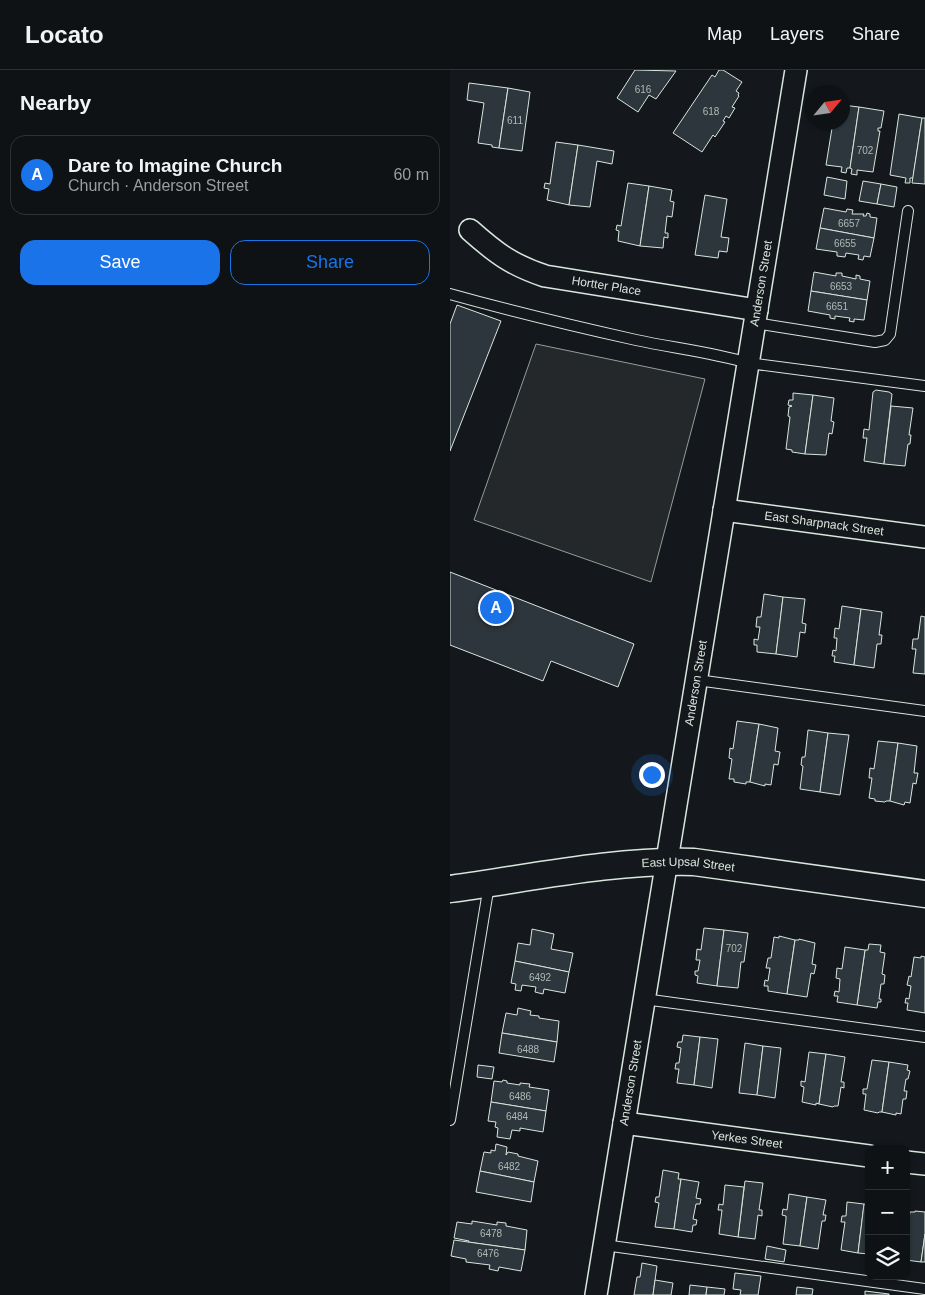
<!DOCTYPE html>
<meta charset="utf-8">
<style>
body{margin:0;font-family:Arial,sans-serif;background:#1d2022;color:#f1f3f6}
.controls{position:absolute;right:15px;bottom:15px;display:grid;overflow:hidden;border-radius:10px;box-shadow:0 1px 4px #0004}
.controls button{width:45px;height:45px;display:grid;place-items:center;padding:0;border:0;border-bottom:1px solid #2f3234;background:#0f1215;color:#f1f3f6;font:25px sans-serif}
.compass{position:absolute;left:355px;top:15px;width:45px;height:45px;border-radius:50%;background:#0f1215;box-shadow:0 1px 4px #0004;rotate:61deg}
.you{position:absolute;left:201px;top:704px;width:18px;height:18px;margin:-12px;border:4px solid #fff;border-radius:50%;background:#1a73e8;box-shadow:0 0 0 8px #1a73e833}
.badge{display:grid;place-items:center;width:32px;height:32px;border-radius:50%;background:#1a73e8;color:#fff;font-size:16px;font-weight:700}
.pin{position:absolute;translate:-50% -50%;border:2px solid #fff;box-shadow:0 1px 5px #0006}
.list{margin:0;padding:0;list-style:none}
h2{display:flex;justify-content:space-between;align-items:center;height:65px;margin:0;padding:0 20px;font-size:21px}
h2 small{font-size:16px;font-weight:400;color:#9b9ea0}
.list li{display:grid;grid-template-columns:32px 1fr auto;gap:15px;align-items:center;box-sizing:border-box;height:80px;margin:0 10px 10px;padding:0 10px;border:1px solid #2f3234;border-radius:15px}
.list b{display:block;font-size:19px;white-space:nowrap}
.list p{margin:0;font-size:16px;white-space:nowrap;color:#9b9ea0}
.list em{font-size:16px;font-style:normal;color:#9b9ea0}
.actions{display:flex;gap:10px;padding:15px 20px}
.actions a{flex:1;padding:11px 0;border:1px solid #1a73e8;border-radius:15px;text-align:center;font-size:18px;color:#1a73e8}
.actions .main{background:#1a73e8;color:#fff}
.icon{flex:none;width:28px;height:28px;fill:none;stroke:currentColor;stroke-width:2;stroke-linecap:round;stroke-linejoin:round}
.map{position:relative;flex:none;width:475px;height:1225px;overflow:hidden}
header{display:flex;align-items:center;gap:30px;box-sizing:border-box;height:70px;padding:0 25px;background:#0f1215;border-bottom:1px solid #2f3234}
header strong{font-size:24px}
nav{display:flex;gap:28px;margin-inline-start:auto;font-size:18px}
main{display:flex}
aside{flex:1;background:#0f1215}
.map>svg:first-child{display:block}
</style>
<header>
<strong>Locato</strong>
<nav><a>Map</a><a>Layers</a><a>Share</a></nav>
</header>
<main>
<aside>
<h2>Nearby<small></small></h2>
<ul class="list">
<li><span class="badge">A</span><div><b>Dare to Imagine Church</b><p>Church · Anderson Street</p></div><em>60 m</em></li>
</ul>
<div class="actions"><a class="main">Save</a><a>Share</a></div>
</aside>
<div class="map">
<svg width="475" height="1225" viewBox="0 0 475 1225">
<rect width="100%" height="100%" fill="#14181c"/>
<!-- parking -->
<path fill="#24282b" stroke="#939e99" d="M 86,274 L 255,309 L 201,512 L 24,450 Z"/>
<!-- building -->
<g fill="#2c363c" stroke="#d8e6dc">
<path d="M 185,0 L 226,1 L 206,29 L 199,25 L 188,42 L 167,28 Z"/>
<path d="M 269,0 L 273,0 L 292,12 L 286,21 L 289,23 L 288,25 L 289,26 L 282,37 L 285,38 L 279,48 L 276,46 L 273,51 L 275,52 L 265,67 L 263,65 L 252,82 L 223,63 L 262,5 L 265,7 Z"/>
<path d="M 19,13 L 58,18 L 49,78 L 42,77 L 42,75 L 28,73 L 34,33 L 17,30 Z"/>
<path d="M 58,18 L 80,22 L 72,81 L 49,78 Z"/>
<path d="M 392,35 L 409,37 L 400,98 L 397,98 L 396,103 L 391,102 L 392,97 L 376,95 L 383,52 L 392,52 Z"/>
<path d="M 409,37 L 434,41 L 431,58 L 428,58 L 428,61 L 430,61 L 423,102 L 407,100 L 407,105 L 401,104 L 402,99 L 400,98 Z"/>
<path d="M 449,44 L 472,48 L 463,108 L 460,108 L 460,113 L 455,113 L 456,108 L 440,105 Z"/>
<path d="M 472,48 L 475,48 L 475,114 L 462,113 Z"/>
<path d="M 106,72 L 128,75 L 119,135 L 97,130 L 99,119 L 94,118 L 95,113 L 100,114 Z"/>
<path d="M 128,75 L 164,81 L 162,94 L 147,91 L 140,137 L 119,135 Z"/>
<path d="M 377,107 L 397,111 L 395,129 L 374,125 Z"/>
<path d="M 413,111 L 431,114 L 427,134 L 409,131 Z"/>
<path d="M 178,113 L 199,116 L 190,176 L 168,171 L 169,161 L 166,160 L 167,155 L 171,156 Z"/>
<path d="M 431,114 L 447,117 L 444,137 L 427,134 Z"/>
<path d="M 199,116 L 222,120 L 220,131 L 224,132 L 222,147 L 217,146 L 215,163 L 218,163 L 218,168 L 214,167 L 213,178 L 190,176 Z"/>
<path d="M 255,125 L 277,129 L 271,167 L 279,168 L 277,182 L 269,181 L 268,188 L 245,185 Z"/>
<path d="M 374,138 L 396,142 L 397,139 L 403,140 L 402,144 L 414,144 L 413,146 L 416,146 L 417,143 L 420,144 L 420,147 L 427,148 L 424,168 L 370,158 Z"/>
<path d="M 370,158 L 424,168 L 420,187 L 414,186 L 413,190 L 408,189 L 409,185 L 396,183 L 395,187 L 387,186 L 387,182 L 366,179 Z"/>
<path d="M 364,202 L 386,206 L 386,203 L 392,203 L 392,206 L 406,209 L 406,205 L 410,206 L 410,209 L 420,211 L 417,230 L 361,221 Z"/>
<path d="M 361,221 L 417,230 L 414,250 L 404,249 L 404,252 L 399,251 L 400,248 L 385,246 L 385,249 L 380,248 L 380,245 L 358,241 Z"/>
<path d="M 7,235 L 51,251 L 0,381 L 0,254 Z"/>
<path d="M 426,320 L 439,322 L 442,324 L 434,394 L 414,391 L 417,368 L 413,368 L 414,359 L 419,360 L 423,322 Z"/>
<path d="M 343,323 L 363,325 L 355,384 L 342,382 L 342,380 L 336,379 L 340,347 L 338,346 L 339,337 L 342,336 L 338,335 L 339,330 L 343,330 Z"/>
<path d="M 363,325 L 384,328 L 381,351 L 384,352 L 382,364 L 379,363 L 376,385 L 355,384 Z"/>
<path d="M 441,336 L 463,338 L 459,365 L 461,365 L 460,374 L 458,374 L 455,396 L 434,394 Z"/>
<path d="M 0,502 L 184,574 L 168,617 L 101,591 L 93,611 L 0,575 Z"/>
<path d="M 314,524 L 333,527 L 326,584 L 307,582 L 307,575 L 304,575 L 304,569 L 308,570 L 310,557 L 306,557 L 307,547 L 311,547 Z"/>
<path d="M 333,527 L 355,529 L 352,553 L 356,554 L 355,563 L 350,562 L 347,587 L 326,584 Z"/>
<path d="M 392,536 L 411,539 L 404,595 L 384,592 L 385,586 L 382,586 L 383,580 L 386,581 L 387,568 L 384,568 L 385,558 L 389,559 Z"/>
<path d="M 411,539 L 432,542 L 429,565 L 432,565 L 431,574 L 427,574 L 424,598 L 404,595 Z"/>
<path d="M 471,546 L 475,547 L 475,604 L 463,603 L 466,579 L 462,579 L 463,569 L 468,569 Z"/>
<path d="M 287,651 L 309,654 L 300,712 L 296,712 L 296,714 L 284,712 L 284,709 L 279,709 L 282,689 L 279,688 L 280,678 L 283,679 Z"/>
<path d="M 309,654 L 328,658 L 325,681 L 330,682 L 328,695 L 324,694 L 321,715 L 315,714 L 315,716 L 300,712 Z"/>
<path d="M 358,660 L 378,663 L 370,722 L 350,719 L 353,696 L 351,695 L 352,687 L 355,687 Z"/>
<path d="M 378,663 L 399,665 L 390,725 L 370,722 Z"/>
<path d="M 428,671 L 448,673 L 440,731 L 436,731 L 435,732 L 425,731 L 425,729 L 419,728 L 422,708 L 419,708 L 420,698 L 424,699 Z"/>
<path d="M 448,673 L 467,676 L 464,703 L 468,703 L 466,714 L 463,713 L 460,733 L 455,732 L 454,735 L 440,731 Z"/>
<path d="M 254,858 L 274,860 L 267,916 L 247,913 L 248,906 L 245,905 L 245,901 L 248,901 L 250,890 L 246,890 L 247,879 L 251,880 Z"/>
<path d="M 82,859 L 104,864 L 101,879 L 123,883 L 119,902 L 65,891 L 68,873 L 80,875 Z"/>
<path d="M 274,860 L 298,863 L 294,892 L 291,892 L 288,918 L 267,916 Z"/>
<path d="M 329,866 L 345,870 L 337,924 L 318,921 L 318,916 L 314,916 L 315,910 L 318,911 L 320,898 L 316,898 L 318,888 L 321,888 L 324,867 L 329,868 Z"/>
<path d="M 349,869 L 365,873 L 362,894 L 366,895 L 364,904 L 361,903 L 357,927 L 337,924 L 345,870 L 349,870 Z"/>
<path d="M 419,874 L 431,875 L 430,882 L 435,883 L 432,904 L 435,905 L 434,914 L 431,914 L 429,929 L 431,929 L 431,932 L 428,932 L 427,938 L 407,935 L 415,880 L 418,880 Z"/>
<path d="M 395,877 L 415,880 L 407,935 L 387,932 L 388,926 L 384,926 L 385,921 L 389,922 L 390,909 L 386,908 L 387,898 L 392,899 Z"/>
<path d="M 471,886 L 475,887 L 475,943 L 457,940 L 458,933 L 455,933 L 456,928 L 459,929 L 461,916 L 457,915 L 459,906 L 461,907 L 464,887 L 471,888 Z"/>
<path d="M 65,891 L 119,902 L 115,923 L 94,919 L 93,924 L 85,922 L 86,917 L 72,915 L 71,921 L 65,920 L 66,914 L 61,913 Z"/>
<path d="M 68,938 L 81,941 L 80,945 L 89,946 L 89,948 L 109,951 L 107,972 L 52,963 L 56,943 L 67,945 Z"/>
<path d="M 52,963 L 107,972 L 104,992 L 49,983 Z"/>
<path d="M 233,965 L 250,967 L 244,1015 L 227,1013 L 229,999 L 225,999 L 226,993 L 229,993 L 231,978 L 227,977 L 228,972 L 232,972 Z"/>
<path d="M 250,967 L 268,969 L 262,1018 L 244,1015 Z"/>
<path d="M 295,973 L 313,976 L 307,1025 L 289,1023 Z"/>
<path d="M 313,976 L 331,978 L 325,1028 L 307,1025 Z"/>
<path d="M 359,982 L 376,984 L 369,1034 L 366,1033 L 366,1035 L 352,1032 L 354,1017 L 351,1016 L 351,1011 L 355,1012 Z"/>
<path d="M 376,984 L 395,987 L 391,1012 L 394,1012 L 394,1018 L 391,1017 L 388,1036 L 384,1036 L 383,1037 L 369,1034 Z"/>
<path d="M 422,990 L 439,992 L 432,1042 L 429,1042 L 428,1043 L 414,1040 L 416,1024 L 413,1024 L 413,1019 L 417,1019 Z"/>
<path d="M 439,992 L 458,995 L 457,1000 L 460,1001 L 458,1009 L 456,1009 L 454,1021 L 457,1021 L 456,1029 L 453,1029 L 451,1044 L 446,1043 L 446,1045 L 432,1042 Z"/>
<path d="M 28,995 L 44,997 L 42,1009 L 27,1007 Z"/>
<path d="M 53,1010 L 57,1011 L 57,1013 L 70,1015 L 70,1013 L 80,1014 L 79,1017 L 99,1020 L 96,1041 L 41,1032 L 44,1011 L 52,1012 Z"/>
<path d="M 41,1032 L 96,1041 L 93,1062 L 70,1058 L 70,1061 L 62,1060 L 60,1069 L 47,1067 L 48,1058 L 45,1057 L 46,1052 L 38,1051 Z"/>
<path d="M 46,1074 L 57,1077 L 56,1085 L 58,1082 L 68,1084 L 68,1086 L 88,1091 L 84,1112 L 30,1101 L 34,1082 L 41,1083 L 41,1080 L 45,1081 Z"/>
<path d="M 213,1100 L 229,1103 L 228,1109 L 231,1109 L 224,1159 L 205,1157 L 209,1133 L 205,1132 L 206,1127 L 209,1127 Z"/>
<path d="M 30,1101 L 84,1112 L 81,1132 L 26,1122 Z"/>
<path d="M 231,1109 L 249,1112 L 246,1128 L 251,1129 L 250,1134 L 246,1134 L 243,1149 L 247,1150 L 246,1155 L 243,1155 L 242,1162 L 224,1159 Z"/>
<path d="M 295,1111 L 313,1113 L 309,1140 L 312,1140 L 312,1146 L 308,1145 L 305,1169 L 288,1167 Z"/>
<path d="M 275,1115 L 294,1117 L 288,1167 L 269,1164 L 272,1140 L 268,1140 L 269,1134 L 273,1135 Z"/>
<path d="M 339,1124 L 357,1127 L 350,1176 L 333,1174 L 336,1149 L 336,1146 L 332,1145 L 333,1139 L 337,1140 Z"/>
<path d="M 357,1127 L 376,1130 L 373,1145 L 376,1145 L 375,1151 L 372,1151 L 368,1179 L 350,1176 Z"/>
<path d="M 397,1132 L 414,1134 L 408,1183 L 391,1180 L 395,1152 L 391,1152 L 392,1146 L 396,1146 Z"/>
<path d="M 414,1134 L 419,1135 L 419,1184 L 408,1183 Z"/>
<path d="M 465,1141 L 475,1142 L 475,1164 L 471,1192 L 456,1190 L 456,1156 L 458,1156 L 460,1142 L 465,1142 Z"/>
<path d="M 22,1151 L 47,1155 L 47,1152 L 56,1153 L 56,1156 L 77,1160 L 75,1180 L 18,1172 L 19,1171 L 4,1168 L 7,1152 L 22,1154 Z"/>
<path d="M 475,1164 L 475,1192 L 471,1192 Z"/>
<path d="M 4,1170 L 75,1180 L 71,1201 L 49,1197 L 48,1201 L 39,1199 L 40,1195 L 16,1192 L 16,1189 L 1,1186 Z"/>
<path d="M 317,1176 L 336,1180 L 334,1192 L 315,1189 Z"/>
<path d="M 192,1193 L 207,1196 L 203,1225 L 184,1225 L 187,1207 L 190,1207 Z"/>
<path d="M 285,1203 L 311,1206 L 308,1225 L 290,1225 L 291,1220 L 283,1219 Z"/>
<path d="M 205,1210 L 223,1213 L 221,1225 L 203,1225 Z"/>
<path d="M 240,1215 L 257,1217 L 256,1225 L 239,1225 Z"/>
<path d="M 257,1217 L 275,1219 L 274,1225 L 256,1225 Z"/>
<path d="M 347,1217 L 363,1219 L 362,1225 L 346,1225 Z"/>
<path d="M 415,1221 L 439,1224 L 439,1225 L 415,1225 Z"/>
</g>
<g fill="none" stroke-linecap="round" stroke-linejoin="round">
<defs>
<g id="service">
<path d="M 0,224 C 61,241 123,256 186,270 C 223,278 261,282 298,293 L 475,316"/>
<path d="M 305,253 L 425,272 L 435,270 L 440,264 L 458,141"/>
<path d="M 247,610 L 475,641"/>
<path d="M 194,929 L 475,967"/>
<path d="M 0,1050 L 39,815"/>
<path d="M 154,1175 L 475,1219"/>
</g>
<g id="minor">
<path id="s1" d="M 20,160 C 47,184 62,195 95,206 L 307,240"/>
<path id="s2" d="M 274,440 L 475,467"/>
<path id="s3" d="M 174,1053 L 419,1086"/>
<path d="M 456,1092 L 475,1094"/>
<path id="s4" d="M 146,1225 L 346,0"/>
</g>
<g id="tertiary">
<path id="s5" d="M 0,819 C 81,808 162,790 244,792 L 475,824"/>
</g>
</defs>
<!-- service casing -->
<use href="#service" stroke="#d8e6dc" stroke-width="12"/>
<!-- minor casing -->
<use href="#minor" stroke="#d8e6dc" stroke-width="24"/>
<!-- tertiary casing -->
<use href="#tertiary" stroke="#d8e6dc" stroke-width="29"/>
<!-- service -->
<use href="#service" stroke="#14181c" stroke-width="10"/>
<!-- minor -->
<use href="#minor" stroke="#14181c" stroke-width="21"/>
<!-- tertiary -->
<use href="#tertiary" stroke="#14181c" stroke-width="26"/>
</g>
<g text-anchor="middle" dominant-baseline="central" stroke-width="4" stroke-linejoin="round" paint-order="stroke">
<!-- number labels -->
<g font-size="10" fill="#adbab4">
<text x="193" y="19">616</text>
<text x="261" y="41">618</text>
<text x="65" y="50">611</text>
<text x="415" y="80">702</text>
<text x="399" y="153">6657</text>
<text x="395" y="173">6655</text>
<text x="391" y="216">6653</text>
<text x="387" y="236">6651</text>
<text x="284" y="878">702</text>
<text x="90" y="907">6492</text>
<text x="78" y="979">6488</text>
<text x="70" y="1026">6486</text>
<text x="67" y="1046">6484</text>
<text x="59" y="1096">6482</text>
<text x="41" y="1163">6478</text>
<text x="38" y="1183">6476</text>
</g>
<!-- street labels -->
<g font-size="12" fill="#d8e6dc" stroke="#14181c">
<text stroke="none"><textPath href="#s4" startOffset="1025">Anderson Street</textPath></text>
<text stroke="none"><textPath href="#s1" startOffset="151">Hortter Place</textPath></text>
<text stroke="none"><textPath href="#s2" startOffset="101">East Sharpnack Street</textPath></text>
<text stroke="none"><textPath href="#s4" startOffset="620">Anderson Street</textPath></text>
<text stroke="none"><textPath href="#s5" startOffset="240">East Upsal Street</textPath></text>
<text stroke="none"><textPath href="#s4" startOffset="215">Anderson Street</textPath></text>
<text stroke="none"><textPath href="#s3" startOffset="124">Yerkes Street</textPath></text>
</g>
</g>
</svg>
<div class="controls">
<button>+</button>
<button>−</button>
<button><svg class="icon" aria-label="layers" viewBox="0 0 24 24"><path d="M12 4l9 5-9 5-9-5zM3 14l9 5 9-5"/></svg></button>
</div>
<svg class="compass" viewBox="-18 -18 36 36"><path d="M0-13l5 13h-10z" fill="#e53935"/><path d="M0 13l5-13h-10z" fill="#9b9ea0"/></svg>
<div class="you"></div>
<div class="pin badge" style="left:46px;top:538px">A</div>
</div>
</main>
